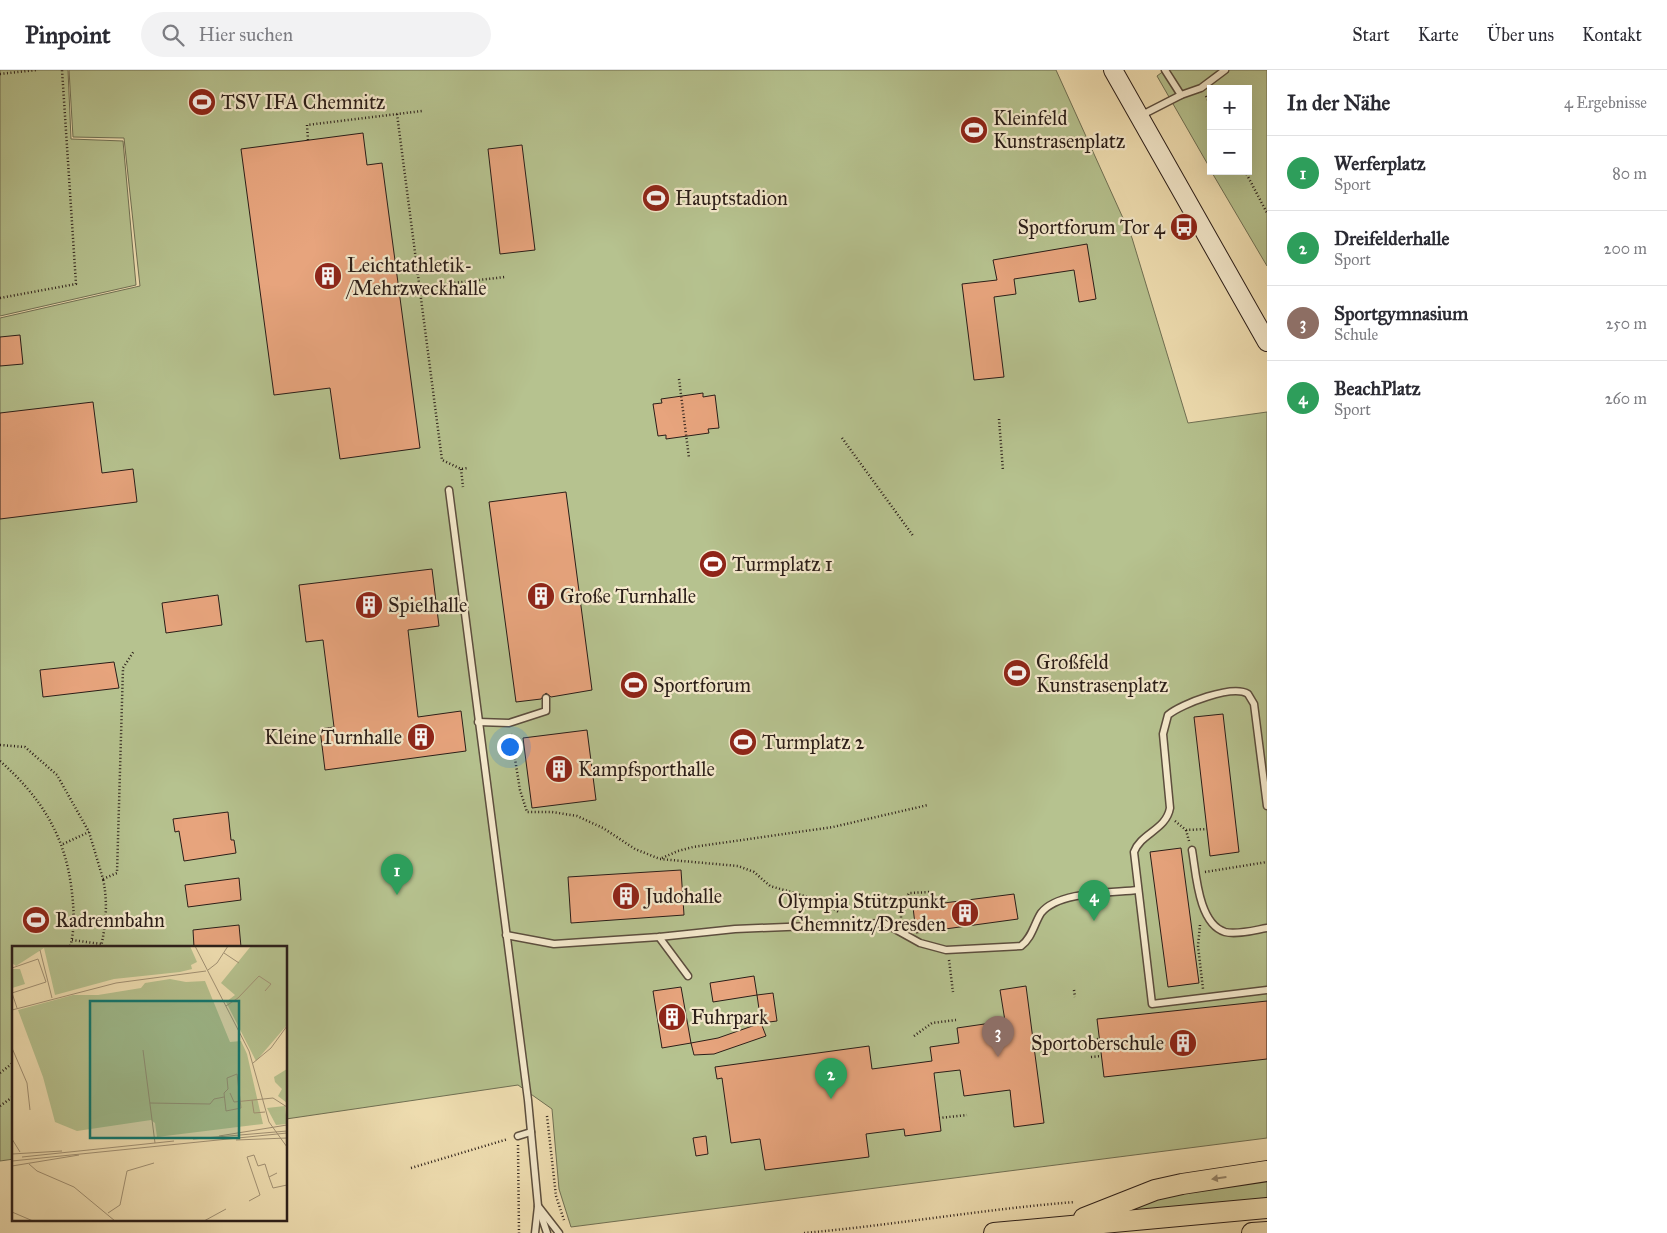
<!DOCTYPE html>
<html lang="de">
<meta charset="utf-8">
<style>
body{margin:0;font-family:"IM FELL Great Primer",serif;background:#f2f2f3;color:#2b2b33}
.controls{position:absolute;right:15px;top:15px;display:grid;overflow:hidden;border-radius:0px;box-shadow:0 5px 20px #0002}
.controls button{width:45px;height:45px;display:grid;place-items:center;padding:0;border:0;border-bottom:1px solid #e1e1e2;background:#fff;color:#2b2b33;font:25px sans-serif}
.you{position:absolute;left:509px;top:676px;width:18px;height:18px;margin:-12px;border:4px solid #fff;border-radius:50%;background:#1a73e8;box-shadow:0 0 0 8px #1a73e833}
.badge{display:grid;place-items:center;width:32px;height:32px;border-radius:50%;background:#ea580c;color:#fff;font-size:16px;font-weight:700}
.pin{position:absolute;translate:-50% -41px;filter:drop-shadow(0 1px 2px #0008)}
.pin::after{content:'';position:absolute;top:26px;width:18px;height:15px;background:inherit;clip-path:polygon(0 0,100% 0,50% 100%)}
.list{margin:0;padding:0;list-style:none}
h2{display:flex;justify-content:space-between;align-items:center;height:65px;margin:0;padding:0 20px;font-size:21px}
h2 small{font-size:16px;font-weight:400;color:#7c7c81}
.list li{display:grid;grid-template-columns:32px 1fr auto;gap:15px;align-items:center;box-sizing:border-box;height:75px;padding:0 20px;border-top:1px solid #e1e1e2}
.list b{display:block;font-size:19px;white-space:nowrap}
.list p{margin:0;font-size:16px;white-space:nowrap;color:#7c7c81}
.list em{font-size:16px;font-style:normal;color:#7c7c81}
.icon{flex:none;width:28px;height:28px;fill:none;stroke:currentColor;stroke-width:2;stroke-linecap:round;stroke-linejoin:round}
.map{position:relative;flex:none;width:1267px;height:1163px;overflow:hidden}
header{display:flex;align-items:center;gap:30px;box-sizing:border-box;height:70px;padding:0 25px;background:#fff;border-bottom:1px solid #e1e1e2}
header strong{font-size:24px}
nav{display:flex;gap:28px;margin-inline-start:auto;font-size:18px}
.search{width:350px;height:45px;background:#f2f2f3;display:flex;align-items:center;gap:12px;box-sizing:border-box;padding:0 18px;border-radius:28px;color:#7c7c81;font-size:19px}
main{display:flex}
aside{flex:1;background:#fff}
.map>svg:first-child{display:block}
</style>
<header>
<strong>Pinpoint</strong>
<div class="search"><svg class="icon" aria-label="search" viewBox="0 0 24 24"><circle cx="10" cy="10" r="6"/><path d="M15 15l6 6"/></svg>Hier suchen</div>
<nav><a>Start</a><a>Karte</a><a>Über uns</a><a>Kontakt</a></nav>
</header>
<main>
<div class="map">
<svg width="1267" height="1163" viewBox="0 0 1267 1163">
<rect width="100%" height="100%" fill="#f0dfb2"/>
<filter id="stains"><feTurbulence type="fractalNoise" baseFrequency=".004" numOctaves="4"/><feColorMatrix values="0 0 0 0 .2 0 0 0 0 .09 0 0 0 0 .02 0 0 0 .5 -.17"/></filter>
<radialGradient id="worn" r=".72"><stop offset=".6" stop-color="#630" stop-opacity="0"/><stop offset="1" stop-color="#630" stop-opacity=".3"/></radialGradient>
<!-- green -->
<g fill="#b6c28f" stroke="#707054">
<path d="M 0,0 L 68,0 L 71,69 L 123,71 L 136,215 L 0,246 Z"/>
<path d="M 69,0 L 1056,0 L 1132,168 L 1188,353 L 1267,342 L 1267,1068 L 571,1157 L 559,1119 L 552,1039 L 518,1015 L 286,1049 L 286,877 L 14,877 L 14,1089 L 0,1091 L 0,248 L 140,216 L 124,68 L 73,67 Z"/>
<path d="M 1165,0 L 1267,0 L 1267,196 L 1211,101 L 1248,101 L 1248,19 L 1211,19 L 1211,100 L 1157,6 Z"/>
<path d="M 1267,1107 L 1267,1130 L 1127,1143 L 1125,1140 L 1151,1128 Z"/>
</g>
<!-- building -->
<g fill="#e7a47d" stroke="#2a1d18">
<path d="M 363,63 L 367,95 L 382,93 L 420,378 L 340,389 L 330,318 L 274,325 L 241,79 Z"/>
<path d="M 522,75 L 535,180 L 500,184 L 488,79 Z"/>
<path d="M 1087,174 L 1096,229 L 1079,232 L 1074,200 L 1014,209 L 1016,224 L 994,227 L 1004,307 L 974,310 L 962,214 L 997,210 L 993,190 Z"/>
<path d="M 20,265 L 23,294 L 0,296 L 0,267 Z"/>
<path d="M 703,323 L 703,327 L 715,325 L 719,358 L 708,359 L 709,363 L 666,369 L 666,365 L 658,366 L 653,334 L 662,333 L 661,329 Z"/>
<path d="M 93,332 L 102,403 L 133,399 L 137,432 L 0,449 L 0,343 Z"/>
<path d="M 566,422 L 592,620 L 551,627 L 546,623 L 541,629 L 516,632 L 489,432 Z"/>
<path d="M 432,499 L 439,556 L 408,560 L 418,647 L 461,641 L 466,681 L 325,700 L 320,659 L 334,657 L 323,570 L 306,572 L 299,515 Z"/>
<path d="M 218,525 L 222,555 L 166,563 L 162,533 Z"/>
<path d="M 114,592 L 119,618 L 43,627 L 40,600 Z"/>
<path d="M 1223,644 L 1239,782 L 1210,786 L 1194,647 Z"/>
<path d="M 587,660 L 596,730 L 532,738 L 523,668 Z"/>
<path d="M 228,742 L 231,770 L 234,770 L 236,783 L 184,791 L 179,761 L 175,762 L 173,749 Z"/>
<path d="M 1181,778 L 1199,913 L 1168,917 L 1150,782 Z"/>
<path d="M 681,800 L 684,845 L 571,853 L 568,807 Z"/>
<path d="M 239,808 L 241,830 L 188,837 L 185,815 Z"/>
<path d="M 1014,824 L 1018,849 L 916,863 L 913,837 Z"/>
<path d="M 239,855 L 241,877 L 194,877 L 193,860 Z"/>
<path d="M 754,906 L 757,925 L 713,932 L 710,913 Z"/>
<path d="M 1026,916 L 1044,1053 L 1014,1057 L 1010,1020 L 964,1026 L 960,1000 L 934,1003 L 941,1061 L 905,1066 L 904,1059 L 866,1064 L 869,1087 L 765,1100 L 760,1069 L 731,1073 L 722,1008 L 717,1009 L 715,997 L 869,976 L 872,999 L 932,991 L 930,977 L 959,973 L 957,958 L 1005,951 L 1000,920 Z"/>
<path d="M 681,917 L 691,973 L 662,978 L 653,921 Z"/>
<path d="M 773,923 L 777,951 L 761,953 L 757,925 Z"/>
<path d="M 1267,931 L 1267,989 L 1104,1007 L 1097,949 Z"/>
<path d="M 761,953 L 766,966 L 714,984 L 694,985 L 691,973 L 718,968 Z"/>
<path d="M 706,1066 L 708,1084 L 696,1086 L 693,1068 Z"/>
</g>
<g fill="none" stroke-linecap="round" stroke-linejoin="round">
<defs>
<g id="lane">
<path d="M 1165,0 L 1181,25"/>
<path d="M 1140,46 L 1181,25 L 1201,18 L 1225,0"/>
<path d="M 449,420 L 528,1030 L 538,1136 L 535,1163"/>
<path d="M 478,652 L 509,653 L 546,641 L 546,628"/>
<path d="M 1267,736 L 1254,634 L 1248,624 C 1233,614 1181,634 1168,645 L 1163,664 L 1170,738 C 1166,760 1141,763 1134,782 L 1152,934 L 1267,920"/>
<path d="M 1192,780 C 1196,802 1198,854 1225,862 C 1237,865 1255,860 1267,858"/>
<path d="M 506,865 L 554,874 L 659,867 L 735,859 L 884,853 L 920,873 L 946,880 L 1021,876 C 1032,868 1034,854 1041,843 C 1058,821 1112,823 1138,820"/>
<path d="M 659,867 L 688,906"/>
<path d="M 518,1066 L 531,1062"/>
<path d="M 538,1136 L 559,1163"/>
<path d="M 540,1142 L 547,1163"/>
</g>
<path id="secondary" d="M 1113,0 L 1267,272"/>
<g id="primary">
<path d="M 1084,1148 L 1155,1120 L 1182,1114 L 1267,1101"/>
<path d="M 994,1163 L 1267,1138"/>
<path d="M 1252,1163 L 1267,1162"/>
</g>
</defs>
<!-- lane casing -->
<use href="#lane" stroke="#5c4e3e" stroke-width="9"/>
<!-- secondary casing -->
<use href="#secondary" stroke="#2a1d18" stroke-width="20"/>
<!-- primary casing -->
<use href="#primary" stroke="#2a1d18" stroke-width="22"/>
<!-- path -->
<g stroke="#2a1d18" stroke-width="2.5" stroke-dasharray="1 2.5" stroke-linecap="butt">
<path d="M 0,4 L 36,0"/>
<path d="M 1206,26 L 1211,36"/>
<path d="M 397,44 L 442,390 L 461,399 L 468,398"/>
<path d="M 308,70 L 307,55 L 422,41"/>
<path d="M 1245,101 L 1267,143"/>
<path d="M 444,214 L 505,207"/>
<path d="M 0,228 L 76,214 L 62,0"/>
<path d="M 679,309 L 689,388"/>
<path d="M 999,349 L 1003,401"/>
<path d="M 842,368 L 914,467"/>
<path d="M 461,399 L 463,417"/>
<path d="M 511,664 L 520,720 L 527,742 L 552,742 L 577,746 L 603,758 L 635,779 L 660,789 L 738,796 L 754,802 L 770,816 L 822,831 L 840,843"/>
<path d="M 0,675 L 25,677 L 57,705 L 89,762 L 103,809 L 117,803 L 123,598 L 134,581"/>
<path d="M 0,691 C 42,728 66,767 72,823 C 74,841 75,859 70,877"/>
<path d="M 1175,751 L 1186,760 L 1207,759"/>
<path d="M 1186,760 L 1189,771"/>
<path d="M 63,774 L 89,762"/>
<path d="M 662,788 L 678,781 L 693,777 L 833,757 L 928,735"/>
<path d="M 1205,802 L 1267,792"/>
<path d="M 901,851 L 901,838 L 909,823 L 930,822"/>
<path d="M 1200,855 L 1198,876 L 1203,919"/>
<path d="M 72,870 L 101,874"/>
<path d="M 101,877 C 106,854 108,832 103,809"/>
<path d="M 949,890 L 953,922"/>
<path d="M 1074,920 L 1075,927"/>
<path d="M 914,966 L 932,953 L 956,950"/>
<path d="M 1090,970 L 1099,969"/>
<path d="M 1045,983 L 1049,983"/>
<path d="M 1091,987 L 1101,986"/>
<path d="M 0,1003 L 14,992"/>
<path d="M 0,1036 L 14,1026"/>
<path d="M 547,1046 L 556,1126 L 564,1150"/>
<path d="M 939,1048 L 967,1045"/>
<path d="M 518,1075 L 519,1163"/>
<path d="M 411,1098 L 508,1069"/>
<path d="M 804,1163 C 895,1155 985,1139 1075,1132"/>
</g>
<!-- lane -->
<use href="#lane" stroke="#f5eacd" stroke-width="6"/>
<!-- secondary -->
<use href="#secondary" stroke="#f5eacd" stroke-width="18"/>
<!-- primary -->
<use href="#primary" stroke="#f0dfb2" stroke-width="20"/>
</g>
<!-- one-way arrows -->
<defs><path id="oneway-solid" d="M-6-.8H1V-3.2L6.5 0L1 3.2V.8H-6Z" transform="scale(1.25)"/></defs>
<use fill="#97886d" href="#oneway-solid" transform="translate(1219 1108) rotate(172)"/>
<!-- icons -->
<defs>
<symbol id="stadium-disc" viewBox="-11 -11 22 22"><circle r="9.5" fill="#8f2418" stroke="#f5eacd"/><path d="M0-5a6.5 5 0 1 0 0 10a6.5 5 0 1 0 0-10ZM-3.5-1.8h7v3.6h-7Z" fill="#fff"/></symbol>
<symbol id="bus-disc" viewBox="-11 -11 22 22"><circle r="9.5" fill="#8f2418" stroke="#f5eacd"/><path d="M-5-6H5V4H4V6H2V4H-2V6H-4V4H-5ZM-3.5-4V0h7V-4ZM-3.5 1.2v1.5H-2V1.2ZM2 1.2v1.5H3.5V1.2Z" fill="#fff"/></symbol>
<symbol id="building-disc" viewBox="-11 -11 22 22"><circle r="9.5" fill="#8f2418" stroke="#f5eacd"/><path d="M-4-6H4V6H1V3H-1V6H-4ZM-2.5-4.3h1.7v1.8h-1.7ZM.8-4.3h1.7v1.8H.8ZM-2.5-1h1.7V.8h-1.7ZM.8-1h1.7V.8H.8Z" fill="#fff"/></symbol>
</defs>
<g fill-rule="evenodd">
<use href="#stadium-disc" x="186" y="16" width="32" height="32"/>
<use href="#stadium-disc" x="958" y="44" width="32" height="32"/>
<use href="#stadium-disc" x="640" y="112" width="32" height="32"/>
<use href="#bus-disc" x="1168" y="141" width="32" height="32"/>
<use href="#building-disc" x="312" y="190" width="32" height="32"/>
<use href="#stadium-disc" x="697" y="478" width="32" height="32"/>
<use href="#building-disc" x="525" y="510" width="32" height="32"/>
<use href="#building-disc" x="353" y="519" width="32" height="32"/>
<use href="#stadium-disc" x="1001" y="587" width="32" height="32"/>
<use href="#stadium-disc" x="618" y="599" width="32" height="32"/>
<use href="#building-disc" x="405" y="651" width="32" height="32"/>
<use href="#stadium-disc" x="727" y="656" width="32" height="32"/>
<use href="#building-disc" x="543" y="683" width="32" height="32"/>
<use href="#building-disc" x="610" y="810" width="32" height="32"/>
<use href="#building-disc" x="949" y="827" width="32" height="32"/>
<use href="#stadium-disc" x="20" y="834" width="32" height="32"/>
<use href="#building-disc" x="656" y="931" width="32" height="32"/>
<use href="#building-disc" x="1167" y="957" width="32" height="32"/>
</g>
<g text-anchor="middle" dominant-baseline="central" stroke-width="4.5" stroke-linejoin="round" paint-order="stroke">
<!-- poi labels -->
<g font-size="20" fill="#2a1d18" stroke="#f5eacd" text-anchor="start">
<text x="221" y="32">TSV IFA Chemnitz</text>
<text x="993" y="48">Kleinfeld<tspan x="993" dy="23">Kunstrasenplatz</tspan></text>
<text x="675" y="128">Hauptstadion</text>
<text x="1165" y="157" text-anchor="end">Sportforum Tor 4</text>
<text x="347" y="195">Leichtathletik-<tspan x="347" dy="23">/Mehrzweckhalle</tspan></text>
<text x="732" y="494">Turmplatz 1</text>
<text x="560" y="526">Große Turnhalle</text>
<text x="388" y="535">Spielhalle</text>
<text x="1036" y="592">Großfeld<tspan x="1036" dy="23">Kunstrasenplatz</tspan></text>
<text x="653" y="615">Sportforum</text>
<text x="402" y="667" text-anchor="end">Kleine Turnhalle</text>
<text x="762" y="672">Turmplatz 2</text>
<text x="578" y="699">Kampfsporthalle</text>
<text x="645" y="826">Judohalle</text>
<text x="946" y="831" text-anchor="end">Olympia Stützpunkt<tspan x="946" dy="23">Chemnitz/Dresden</tspan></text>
<text x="55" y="850">Radrennbahn</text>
<text x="691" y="947">Fuhrpark</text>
<text x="1164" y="973" text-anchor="end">Sportoberschule</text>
</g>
</g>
<!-- overview -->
<g transform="translate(12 876)">
<rect width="275" height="275" fill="#f0dfb2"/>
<path d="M 0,0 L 178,0 L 185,16 L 179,19 L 180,23 L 168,26 L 102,33 L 43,49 L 32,2 L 4,20 L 0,17 ZM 239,0 L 275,0 L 275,79 L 244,115 L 214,56 L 223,49 L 209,37 ZM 8,23 L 13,38 L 0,42 L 0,23 ZM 158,33 L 174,36 L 193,35 L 218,96 L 229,95 L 235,108 L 251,178 L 145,191 L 143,177 L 139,174 L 65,185 L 43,176 L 31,131 L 6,64 L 61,49 L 86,49 L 129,42 L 133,37 ZM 275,123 L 275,157 L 266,150 L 270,143 L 263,136 L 262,131 ZM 273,160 L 275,178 L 264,179 L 255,162 Z" fill="#b6c28f"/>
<path fill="none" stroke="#a19174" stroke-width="1" d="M 183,0 L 237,105 L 257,176 L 275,201M 28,4 L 40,52M 212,7 L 227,17M 0,22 L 26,13 L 34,36 L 0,47M 196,24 L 205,17 L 216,0M 0,47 L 5,62M 214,60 L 226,52 L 247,30 L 259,38 L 253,45M 0,64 L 104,37 L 194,25M 0,102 L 15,137 L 18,164M 131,104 L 143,197M 241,117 L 259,102 L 275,80M 225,128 L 229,162 L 214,165 L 212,147 L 216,143 L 215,132 ZM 218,147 L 222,156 L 261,152 L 275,161M 240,154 L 242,167 L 253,166M 138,157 L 198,158 L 202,153 L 212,151M 207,190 L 275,179M 0,193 L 8,206M 181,193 L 275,185M 224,194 L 275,192M 0,208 L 50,205M 10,211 L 162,195M 0,215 L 275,187M 17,218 L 25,225 L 62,241 L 103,275M 0,220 L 67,209M 265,227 L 257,231 L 261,242 L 275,239M 237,255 L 248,249 L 235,211 L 242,209 L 246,220 L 253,218 L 257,231M 0,266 L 21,275M 96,267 L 108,259 L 115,225 L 142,217M 192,275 L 214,263"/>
<path fill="#0f766e" fill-opacity="0.15" stroke="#0f766e" stroke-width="2.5" d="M 78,55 L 227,55 L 227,192 L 78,192 Z"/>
<rect width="275" height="275" fill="none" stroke="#2a1d18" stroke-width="2.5"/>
</g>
<rect width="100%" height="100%" filter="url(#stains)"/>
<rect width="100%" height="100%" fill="url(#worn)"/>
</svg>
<div class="controls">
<button>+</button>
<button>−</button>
</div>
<div class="you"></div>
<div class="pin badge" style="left:397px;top:825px;background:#2e9e5b">1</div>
<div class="pin badge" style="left:831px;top:1029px;background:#2e9e5b">2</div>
<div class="pin badge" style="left:998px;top:987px;background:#8d6e63">3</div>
<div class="pin badge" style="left:1094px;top:851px;background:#2e9e5b">4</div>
</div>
<aside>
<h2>In der Nähe<small>4 Ergebnisse</small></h2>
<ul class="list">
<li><span class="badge" style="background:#2e9e5b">1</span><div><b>Werferplatz</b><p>Sport</p></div><em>80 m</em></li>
<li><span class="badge" style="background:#2e9e5b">2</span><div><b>Dreifelderhalle</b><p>Sport</p></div><em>200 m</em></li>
<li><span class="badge" style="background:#8d6e63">3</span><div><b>Sportgymnasium</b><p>Schule</p></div><em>250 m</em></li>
<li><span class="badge" style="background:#2e9e5b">4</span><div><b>BeachPlatz</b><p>Sport</p></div><em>260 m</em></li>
</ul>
</aside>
</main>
